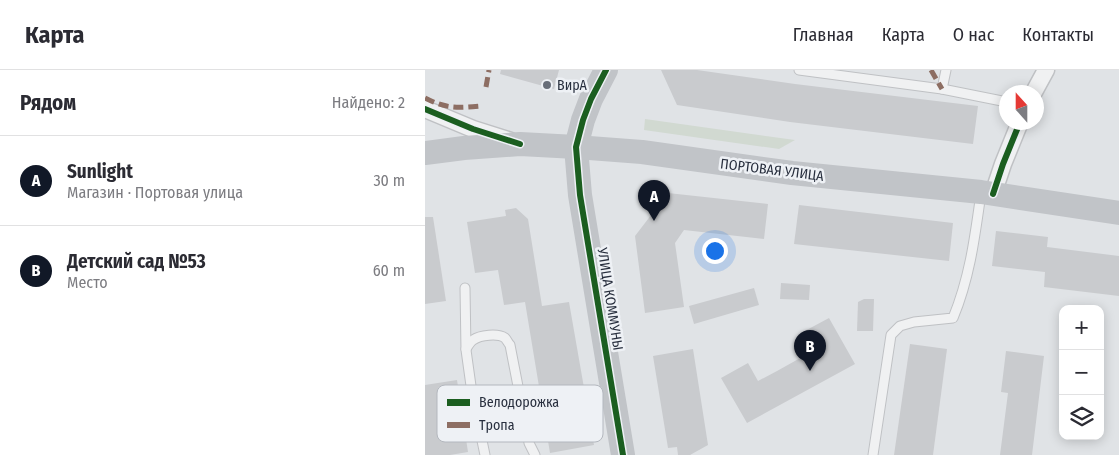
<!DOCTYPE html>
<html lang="ru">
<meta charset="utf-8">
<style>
body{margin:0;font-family:"Fira Sans Condensed",sans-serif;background:#f7f7f7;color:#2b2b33}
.controls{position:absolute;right:15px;bottom:15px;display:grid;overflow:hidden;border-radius:10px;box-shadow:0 2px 12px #0003}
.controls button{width:45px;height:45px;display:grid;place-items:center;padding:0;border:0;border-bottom:1px solid #e1e1e2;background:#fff;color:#2b2b33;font:25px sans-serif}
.compass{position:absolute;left:574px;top:15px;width:45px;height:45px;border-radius:50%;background:#fff;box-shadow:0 2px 12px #0003;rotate:339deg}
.you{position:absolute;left:289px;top:180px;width:18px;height:18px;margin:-12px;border:4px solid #fff;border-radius:50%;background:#1a73e8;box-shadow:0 0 0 8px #1a73e833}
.badge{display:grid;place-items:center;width:32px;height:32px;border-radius:50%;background:#111827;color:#fff;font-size:16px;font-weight:700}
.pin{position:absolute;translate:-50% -41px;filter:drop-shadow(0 1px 2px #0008)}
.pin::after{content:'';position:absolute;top:26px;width:18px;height:15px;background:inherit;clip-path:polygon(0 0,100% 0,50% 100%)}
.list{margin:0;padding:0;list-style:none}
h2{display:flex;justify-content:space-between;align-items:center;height:65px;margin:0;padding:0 20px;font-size:21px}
h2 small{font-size:16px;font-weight:400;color:#7c7c81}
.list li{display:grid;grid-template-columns:32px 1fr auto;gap:15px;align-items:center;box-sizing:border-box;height:90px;padding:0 20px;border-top:1px solid #e1e1e2}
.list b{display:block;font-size:19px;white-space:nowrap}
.list p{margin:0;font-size:16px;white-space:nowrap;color:#7c7c81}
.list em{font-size:16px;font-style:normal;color:#7c7c81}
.icon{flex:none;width:28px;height:28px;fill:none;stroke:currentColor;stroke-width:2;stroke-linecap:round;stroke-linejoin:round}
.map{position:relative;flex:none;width:694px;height:385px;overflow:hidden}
header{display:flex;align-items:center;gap:30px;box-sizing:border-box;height:70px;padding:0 25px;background:#fff;border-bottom:1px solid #e1e1e2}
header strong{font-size:24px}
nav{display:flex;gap:28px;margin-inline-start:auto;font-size:18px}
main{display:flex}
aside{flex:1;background:#fff}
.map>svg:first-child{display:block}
</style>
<header>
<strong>Карта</strong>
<nav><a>Главная</a><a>Карта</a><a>О нас</a><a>Контакты</a></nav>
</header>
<main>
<aside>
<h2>Рядом<small>Найдено: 2</small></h2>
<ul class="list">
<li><span class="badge">A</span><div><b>Sunlight</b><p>Магазин · Портовая улица</p></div><em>30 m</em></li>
<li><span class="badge">B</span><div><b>Детский сад №53</b><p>Место</p></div><em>60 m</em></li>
</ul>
</aside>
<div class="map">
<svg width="694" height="385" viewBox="0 0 694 385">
<rect width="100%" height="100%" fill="#e0e3e6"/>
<!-- green -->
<path fill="#d1d9d1" d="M 220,49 L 370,70 L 354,79 L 219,60 Z"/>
<!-- building -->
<g fill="#c9cbce">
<path d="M 76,0 L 134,0 L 129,19 L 75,4 Z"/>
<path d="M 236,0 L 272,0 L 370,14 L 553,36 L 548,74 L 365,52 L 252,35 Z"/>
<path d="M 243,123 L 343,134 L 339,169 L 259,160 L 250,173 L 259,237 L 220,243 L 210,166 Z"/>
<path d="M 374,135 L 528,153 L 524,191 L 369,174 Z"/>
<path d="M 91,138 L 103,149 L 117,236 L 144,232 L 169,375 L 125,383 L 100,232 L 79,235 L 73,200 L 50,203 L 42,152 L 81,146 L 80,140 Z"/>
<path d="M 0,147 L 8,147 L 21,231 L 0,234 Z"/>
<path d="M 571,161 L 623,167 L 622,177 L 694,186 L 694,226 L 619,217 L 620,202 L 567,196 Z"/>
<path d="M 356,213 L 385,215 L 384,230 L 355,229 Z"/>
<path d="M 329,218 L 334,235 L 269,254 L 264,236 Z"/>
<path d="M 439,229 L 449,229 L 448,261 L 432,261 L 433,232 Z"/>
<path d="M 404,248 L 430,294 L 322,353 L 296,308 L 323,293 L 333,311 L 352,301 L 386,282 L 376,263 Z"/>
<path d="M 485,274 L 522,279 L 508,385 L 469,385 Z"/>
<path d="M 268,279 L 283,375 L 265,385 L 253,385 L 252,377 L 243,378 L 228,286 Z"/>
<path d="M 581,281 L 619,286 L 607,385 L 575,385 L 583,323 L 576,322 Z"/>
<path d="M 32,310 L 43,382 L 25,385 L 0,385 L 0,315 Z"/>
</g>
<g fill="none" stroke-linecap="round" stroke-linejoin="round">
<defs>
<g id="lane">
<path d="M 374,0 L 517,19 L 582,32"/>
<path d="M 517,19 L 521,0"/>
<path d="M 40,218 L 41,280 L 47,323 L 60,385"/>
<path d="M 41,279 C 43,276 45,272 48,270 C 55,265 73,263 80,268 C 82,270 83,273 85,275 L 104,373 L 110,385"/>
<path d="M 448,385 L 466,265 L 475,256 L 489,252 L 528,248 C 545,207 550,166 556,123"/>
</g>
<g id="street">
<path d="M 609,22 L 621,0"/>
<path d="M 0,39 L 48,59 L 86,71"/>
<path d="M 568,124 L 578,94 L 595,52"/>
</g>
</defs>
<!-- lane casing -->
<use href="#lane" stroke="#bfc1c4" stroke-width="11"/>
<!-- street casing -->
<use href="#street" stroke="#bfc1c4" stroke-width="19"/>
<!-- lane -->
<use href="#lane" stroke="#f0f1f2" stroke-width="9"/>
<!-- street -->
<use href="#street" stroke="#f0f1f2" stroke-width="16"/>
<!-- secondary -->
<g stroke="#c1c4c8" stroke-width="24">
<path d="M 181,0 L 166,29 L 158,50 L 151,77 L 155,125 L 198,385"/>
<path d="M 0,83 L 39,78 L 95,74 L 151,77 L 217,82 L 367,103 L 556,122 L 694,143"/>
</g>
<!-- quiet -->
<g stroke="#8d6e63" stroke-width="5" stroke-dasharray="10 5" stroke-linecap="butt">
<path d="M 506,0 L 517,19"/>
<path d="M 61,17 L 64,0"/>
<path d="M 0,28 C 21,39 33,38 55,36"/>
</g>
<defs>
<g id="cycleway">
<path d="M 181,0 L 166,29 L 158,50 L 151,77 L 155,125 L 198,385"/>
<path d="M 0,39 L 48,59 L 95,74"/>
<path d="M 568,124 L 578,94 L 595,52"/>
</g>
</defs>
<!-- cycleway casing -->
<use href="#cycleway" stroke="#eef1f5" stroke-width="9"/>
<!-- cycleway -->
<use href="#cycleway" stroke="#1b5e20" stroke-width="6"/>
</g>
<!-- markers -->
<circle fill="#686e79" stroke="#eef1f5" stroke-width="2" cx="122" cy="15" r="5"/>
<g text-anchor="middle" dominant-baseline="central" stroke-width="5" stroke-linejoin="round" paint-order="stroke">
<!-- poi labels -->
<g font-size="14" fill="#282f3e" stroke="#eef1f5" text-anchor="start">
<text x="132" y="15">ВирА</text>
</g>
<!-- street labels -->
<g font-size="14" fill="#282f3e" stroke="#eef1f5">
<text transform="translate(347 100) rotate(7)">ПОРТОВАЯ УЛИЦА</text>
<text transform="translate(185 229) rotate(81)">УЛИЦА КОММУНЫ</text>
</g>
</g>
<!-- legend -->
<rect x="12" y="315" width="166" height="57" rx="8" fill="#eef1f5" stroke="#b3b7be" stroke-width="1"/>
<rect x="22" y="329" width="23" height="7" fill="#1b5e20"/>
<rect x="22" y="352" width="23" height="6" fill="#8d6e63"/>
<g font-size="14" fill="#282f3e">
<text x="54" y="337">Велодорожка</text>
<text x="54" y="360">Тропа</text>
</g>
</svg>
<div class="controls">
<button>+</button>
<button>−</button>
<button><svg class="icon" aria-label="layers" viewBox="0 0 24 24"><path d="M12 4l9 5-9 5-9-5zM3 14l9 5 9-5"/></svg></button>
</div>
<svg class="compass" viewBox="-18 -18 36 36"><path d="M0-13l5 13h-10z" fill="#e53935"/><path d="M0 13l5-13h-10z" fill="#7c7c81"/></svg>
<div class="you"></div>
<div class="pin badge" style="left:229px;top:151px">A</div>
<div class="pin badge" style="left:385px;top:301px">B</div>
</div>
</main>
